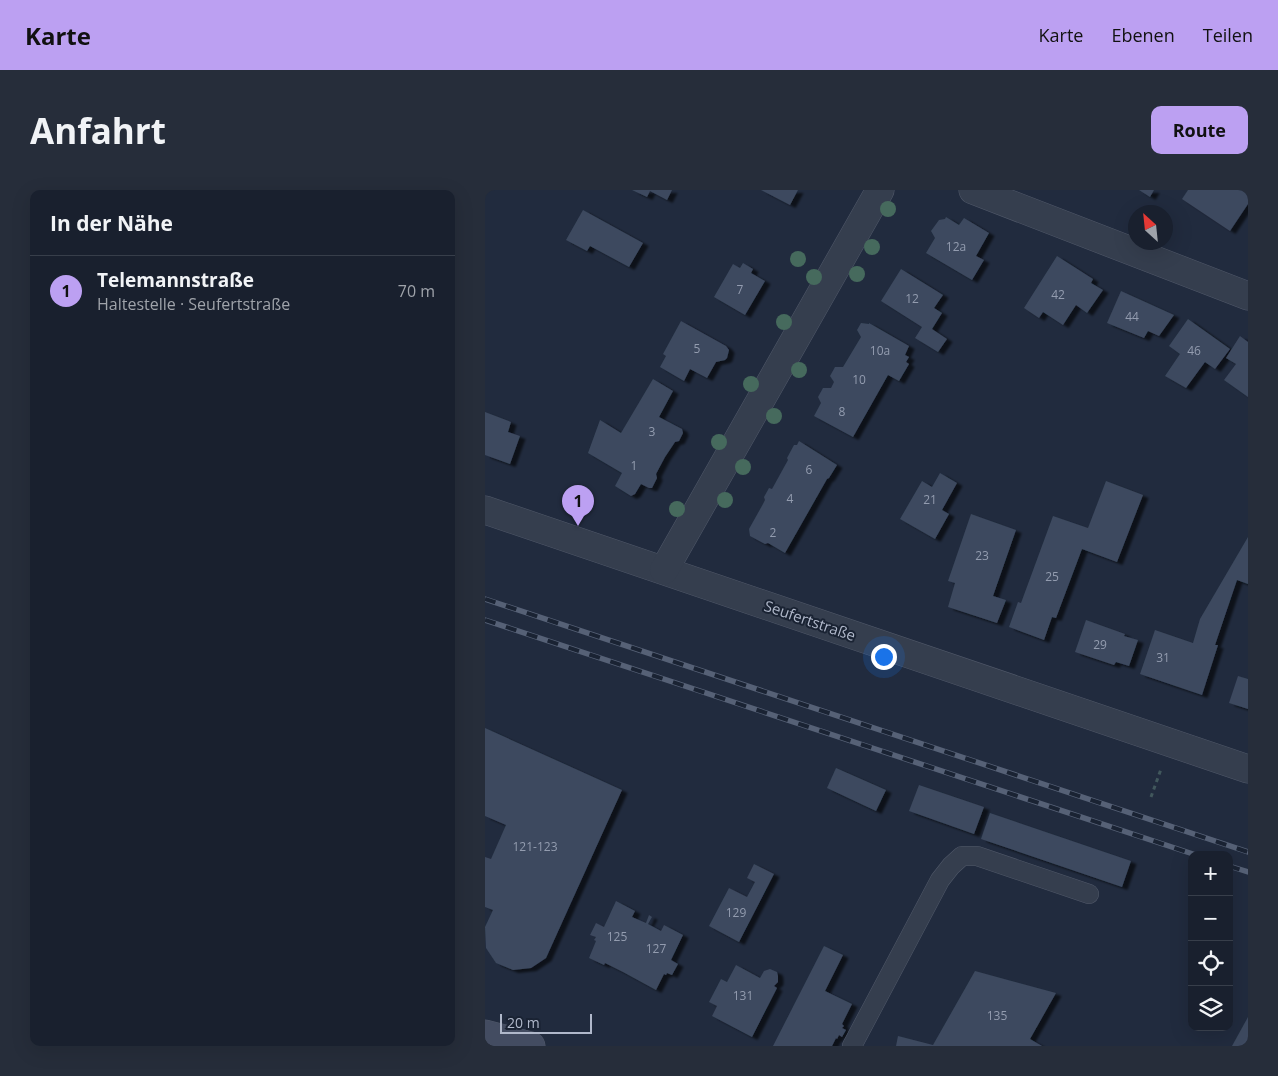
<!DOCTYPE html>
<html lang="de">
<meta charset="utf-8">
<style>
body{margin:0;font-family:"Open Sans",sans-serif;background:#262d3a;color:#f1f3f6}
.controls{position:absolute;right:15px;bottom:15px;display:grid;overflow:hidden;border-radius:10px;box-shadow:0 5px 20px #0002}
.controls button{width:45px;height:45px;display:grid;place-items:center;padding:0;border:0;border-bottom:1px solid #373e4a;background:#19202e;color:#f1f3f6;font:25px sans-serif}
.compass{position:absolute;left:643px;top:15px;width:45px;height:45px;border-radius:50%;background:#19202e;box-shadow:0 5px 20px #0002;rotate:333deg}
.scale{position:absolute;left:15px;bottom:12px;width:92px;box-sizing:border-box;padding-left:5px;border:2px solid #b0b8ca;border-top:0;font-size:14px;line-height:18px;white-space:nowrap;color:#b0b8ca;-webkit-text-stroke:4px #1a2333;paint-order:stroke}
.you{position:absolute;left:398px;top:466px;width:18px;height:18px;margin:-12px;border:4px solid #fff;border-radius:50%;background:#1a73e8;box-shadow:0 0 0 8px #1a73e833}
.badge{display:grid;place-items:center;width:32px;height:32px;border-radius:50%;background:#bca0f2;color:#111;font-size:16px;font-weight:700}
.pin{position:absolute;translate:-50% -41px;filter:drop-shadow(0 1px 2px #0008)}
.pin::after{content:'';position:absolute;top:26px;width:18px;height:15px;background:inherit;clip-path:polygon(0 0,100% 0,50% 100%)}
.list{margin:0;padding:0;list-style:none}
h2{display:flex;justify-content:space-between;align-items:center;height:65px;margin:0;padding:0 20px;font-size:21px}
h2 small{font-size:16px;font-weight:400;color:#9fa3aa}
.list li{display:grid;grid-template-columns:32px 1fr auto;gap:15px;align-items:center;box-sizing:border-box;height:70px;padding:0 20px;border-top:1px solid #373e4a}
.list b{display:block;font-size:19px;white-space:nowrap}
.list p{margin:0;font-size:16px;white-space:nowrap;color:#9fa3aa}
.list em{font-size:16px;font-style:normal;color:#9fa3aa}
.icon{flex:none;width:28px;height:28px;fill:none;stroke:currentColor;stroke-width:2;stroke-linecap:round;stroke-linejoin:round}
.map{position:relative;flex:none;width:763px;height:856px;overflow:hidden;border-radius:10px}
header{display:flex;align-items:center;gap:30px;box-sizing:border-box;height:70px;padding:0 25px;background:#bca0f2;color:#111}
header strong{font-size:24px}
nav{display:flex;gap:28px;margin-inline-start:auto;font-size:18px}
.intro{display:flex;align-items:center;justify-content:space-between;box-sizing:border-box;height:120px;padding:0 30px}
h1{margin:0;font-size:35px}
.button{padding:12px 22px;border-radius:10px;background:#bca0f2;color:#111;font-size:18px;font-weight:700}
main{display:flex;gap:30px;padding:0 30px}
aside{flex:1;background:#19202e;border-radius:10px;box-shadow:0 5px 20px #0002}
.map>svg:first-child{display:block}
</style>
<header>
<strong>Karte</strong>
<nav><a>Karte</a><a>Ebenen</a><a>Teilen</a></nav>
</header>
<div class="intro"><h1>Anfahrt</h1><a class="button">Route</a></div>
<main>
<aside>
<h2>In der Nähe<small></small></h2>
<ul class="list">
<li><span class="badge">1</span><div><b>Telemannstraße</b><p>Haltestelle · Seufertstraße</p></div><em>70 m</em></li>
</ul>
</aside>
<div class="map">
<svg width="763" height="856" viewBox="0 0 763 856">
<defs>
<filter id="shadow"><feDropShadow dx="5.5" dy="3" stdDeviation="1" flood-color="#0009"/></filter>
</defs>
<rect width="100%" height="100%" fill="#212b3e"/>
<!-- building -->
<g fill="#3c495e" filter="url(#shadow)">
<path d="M 147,0 L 187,0 L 182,10 L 165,1 L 162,7 Z"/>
<path d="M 276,0 L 313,0 L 305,15 Z"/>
<path d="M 654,0 L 669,0 L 665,7 Z"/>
<path d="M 703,0 L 763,0 L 763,14 L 745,41 L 697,9 Z"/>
<path d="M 98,20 L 158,53 L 144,77 L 105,56 L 102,61 L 81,50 Z"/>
<path d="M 461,27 L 474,35 L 479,28 L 504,43 L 491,66 L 499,70 L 487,90 L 441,63 L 450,48 L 446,41 L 454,30 L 460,29 Z"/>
<path d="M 572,66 L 608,89 L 606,93 L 618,100 L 602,123 L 591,115 L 578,135 L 558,122 L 554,128 L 539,118 Z"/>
<path d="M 258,73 L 268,79 L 266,83 L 280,91 L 260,125 L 229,107 L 248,74 L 255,78 Z"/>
<path d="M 416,79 L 458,105 L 449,118 L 457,123 L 447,139 L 462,149 L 453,162 L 430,148 L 437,137 L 396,111 Z"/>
<path d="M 636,101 L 689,125 L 674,146 L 663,141 L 659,148 L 622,133 Z"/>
<path d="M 703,129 L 745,159 L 730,179 L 720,172 L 701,198 L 680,186 L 695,164 L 684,156 Z"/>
<path d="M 196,131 L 241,156 L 244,160 L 242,168 L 240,170 L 231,172 L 222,188 L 205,179 L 199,191 L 175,177 L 181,166 L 178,164 Z"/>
<path d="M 376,133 L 384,134 L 384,133 L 424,156 L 420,165 L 424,167 L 421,172 L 424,174 L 414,191 L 403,185 L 368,247 L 329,226 L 336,213 L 333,207 L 338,198 L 346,198 L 349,192 L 345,186 L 350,177 L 358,177 L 376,147 L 372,140 Z"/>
<path d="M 755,146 L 763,152 L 763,207 L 739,190 L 751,174 L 741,168 Z"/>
<path d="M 168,189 L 188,201 L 174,227 L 197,239 L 198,243 L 194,251 L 190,252 L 180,267 L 171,284 L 172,288 L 167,298 L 164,298 L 156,294 L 150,304 L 146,306 L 130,296 L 137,283 L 103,263 L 115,230 L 136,243 Z"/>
<path d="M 0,222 L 26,232 L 23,242 L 35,246 L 25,274 L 0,265 Z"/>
<path d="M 314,251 L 352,275 L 344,288 L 342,289 L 300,363 L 283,353 L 280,354 L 265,346 L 264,339 L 278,314 L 280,310 L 279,307 L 284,298 L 287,299 L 303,270 L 302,268 L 309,255 L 312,255 Z"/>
<path d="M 455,283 L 472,293 L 457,320 L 464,324 L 450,349 L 415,329 L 437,291 L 447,297 Z"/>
<path d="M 621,291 L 658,305 L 632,372 L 597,359 L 571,428 L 567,427 L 559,450 L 524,437 L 533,412 L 536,413 L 568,326 L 603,338 Z"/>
<path d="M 486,324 L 531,340 L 508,406 L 521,410 L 512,433 L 463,417 L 470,393 L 463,391 Z"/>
<path d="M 763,347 L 763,394 L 752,390 L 730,455 L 733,455 L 717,505 L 655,484 L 670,440 L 708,453 L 715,429 Z"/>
<path d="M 601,430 L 640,444 L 639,446 L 653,450 L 644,476 L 631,472 L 629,475 L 590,462 Z"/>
<path d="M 753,486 L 763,489 L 763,519 L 744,513 Z"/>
<path d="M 0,538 L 137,600 L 61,768 L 46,778 L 28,780 L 11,773 L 1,758 L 0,737 L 8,720 L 0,717 L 0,667 L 6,669 L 21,635 L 0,626 Z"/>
<path d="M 351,578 L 401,600 L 391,621 L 342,598 Z"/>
<path d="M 434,595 L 499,617 L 489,644 L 424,621 Z"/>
<path d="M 505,623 L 646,671 L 637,697 L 496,649 Z"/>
<path d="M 269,674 L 289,684 L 254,752 L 224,736 L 244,698 L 262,707 L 270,692 L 262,688 Z"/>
<path d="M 131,711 L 150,721 L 147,727 L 161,733 L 164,725 L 167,727 L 163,734 L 176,741 L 179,735 L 198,745 L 186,770 L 193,774 L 187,785 L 182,783 L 181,785 L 179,784 L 171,800 L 138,782 L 120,773 L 119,775 L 104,768 L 111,751 L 109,750 L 111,747 L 105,745 L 111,733 L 119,737 Z"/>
<path d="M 339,756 L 358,765 L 340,801 L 367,814 L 357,834 L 359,836 L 357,838 L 361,840 L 357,847 L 354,845 L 352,849 L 351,848 L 347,856 L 288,856 Z"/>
<path d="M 251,775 L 275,788 L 279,781 L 285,779 L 292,782 L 293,786 L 293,792 L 289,796 L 292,798 L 267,847 L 227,826 L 232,816 L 224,812 L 236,789 L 242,792 Z"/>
<path d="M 490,781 L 571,803 L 545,849 L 557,856 L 411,856 L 413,846 L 448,855 Z"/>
<path d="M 763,827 L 763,856 L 747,856 Z"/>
</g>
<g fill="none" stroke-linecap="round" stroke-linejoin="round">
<defs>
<path id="lane" d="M 367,856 L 455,690 L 466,676 L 477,666 L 492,666 L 604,704"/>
<g id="street">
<path d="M 488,0 L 763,106"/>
<path d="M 0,320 L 763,579"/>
<path d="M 179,380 L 395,0"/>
</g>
<path id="secondary" d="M 0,844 L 46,856"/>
</defs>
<!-- lane casing -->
<use href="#lane" stroke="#505869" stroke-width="20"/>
<!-- street casing -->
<use href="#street" stroke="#505869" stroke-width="29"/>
<!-- secondary casing -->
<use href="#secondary" stroke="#505869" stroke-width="29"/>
<!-- path -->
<path stroke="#41575c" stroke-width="3" stroke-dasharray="4 4" stroke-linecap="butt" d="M 666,607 L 676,579"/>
<!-- lane -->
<use href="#lane" stroke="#353e4e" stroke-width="19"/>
<!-- street -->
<use href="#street" stroke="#353e4e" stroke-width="28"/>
<!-- secondary -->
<use href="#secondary" stroke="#434c61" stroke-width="28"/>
<defs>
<g id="rail">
<path d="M 0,409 L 763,662"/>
<path d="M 0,430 L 711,665"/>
<path d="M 744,676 L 763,682"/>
</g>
</defs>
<!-- rail casing -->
<use href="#rail" stroke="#566176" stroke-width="5.5"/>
<!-- rail -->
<use href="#rail" stroke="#1a2333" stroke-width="4" stroke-dasharray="11" stroke-linecap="butt"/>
</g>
<!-- trees -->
<g fill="#466a5d">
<circle cx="403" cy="19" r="8"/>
<circle cx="387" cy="57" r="8"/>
<circle cx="313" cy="69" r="8"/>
<circle cx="372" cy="84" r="8"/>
<circle cx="329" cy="87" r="8"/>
<circle cx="299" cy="132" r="8"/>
<circle cx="314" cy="180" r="8"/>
<circle cx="266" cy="194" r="8"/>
<circle cx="289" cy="226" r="8"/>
<circle cx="234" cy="252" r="8"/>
<circle cx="258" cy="277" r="8"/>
<circle cx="240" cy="310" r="8"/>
<circle cx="192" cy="319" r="8"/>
</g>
<g text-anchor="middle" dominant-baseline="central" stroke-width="4" stroke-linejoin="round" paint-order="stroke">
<!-- number labels -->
<g font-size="12" fill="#939caf">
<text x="471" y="56">12a</text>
<text x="255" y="99">7</text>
<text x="573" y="104">42</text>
<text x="427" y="108">12</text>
<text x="647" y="126">44</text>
<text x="212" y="158">5</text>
<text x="395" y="160">10a</text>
<text x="709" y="160">46</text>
<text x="374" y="189">10</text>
<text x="357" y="221">8</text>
<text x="167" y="241">3</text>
<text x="149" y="275">1</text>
<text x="324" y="279">6</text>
<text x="305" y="308">4</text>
<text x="445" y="309">21</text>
<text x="288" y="342">2</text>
<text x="497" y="365">23</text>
<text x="567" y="386">25</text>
<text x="615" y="454">29</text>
<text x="678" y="467">31</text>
<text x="50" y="656">121-123</text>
<text x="251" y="722">129</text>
<text x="132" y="746">125</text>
<text x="171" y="758">127</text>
<text x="258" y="805">131</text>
<text x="512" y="825">135</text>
</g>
<!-- street labels -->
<g font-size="15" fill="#b0b8ca" stroke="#1a2333">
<text transform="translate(325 430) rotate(19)">Seufertstraße</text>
</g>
</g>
</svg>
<div class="controls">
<button>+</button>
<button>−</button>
<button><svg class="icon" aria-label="locate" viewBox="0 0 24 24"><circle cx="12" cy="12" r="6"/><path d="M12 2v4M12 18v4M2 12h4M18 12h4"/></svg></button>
<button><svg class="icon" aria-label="layers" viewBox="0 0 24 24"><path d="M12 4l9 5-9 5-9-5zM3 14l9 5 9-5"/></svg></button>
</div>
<svg class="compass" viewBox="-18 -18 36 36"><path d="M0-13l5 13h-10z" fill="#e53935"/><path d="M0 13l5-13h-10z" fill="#9fa3aa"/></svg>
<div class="scale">20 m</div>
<div class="you"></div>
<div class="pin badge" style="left:93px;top:336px">1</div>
</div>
</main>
